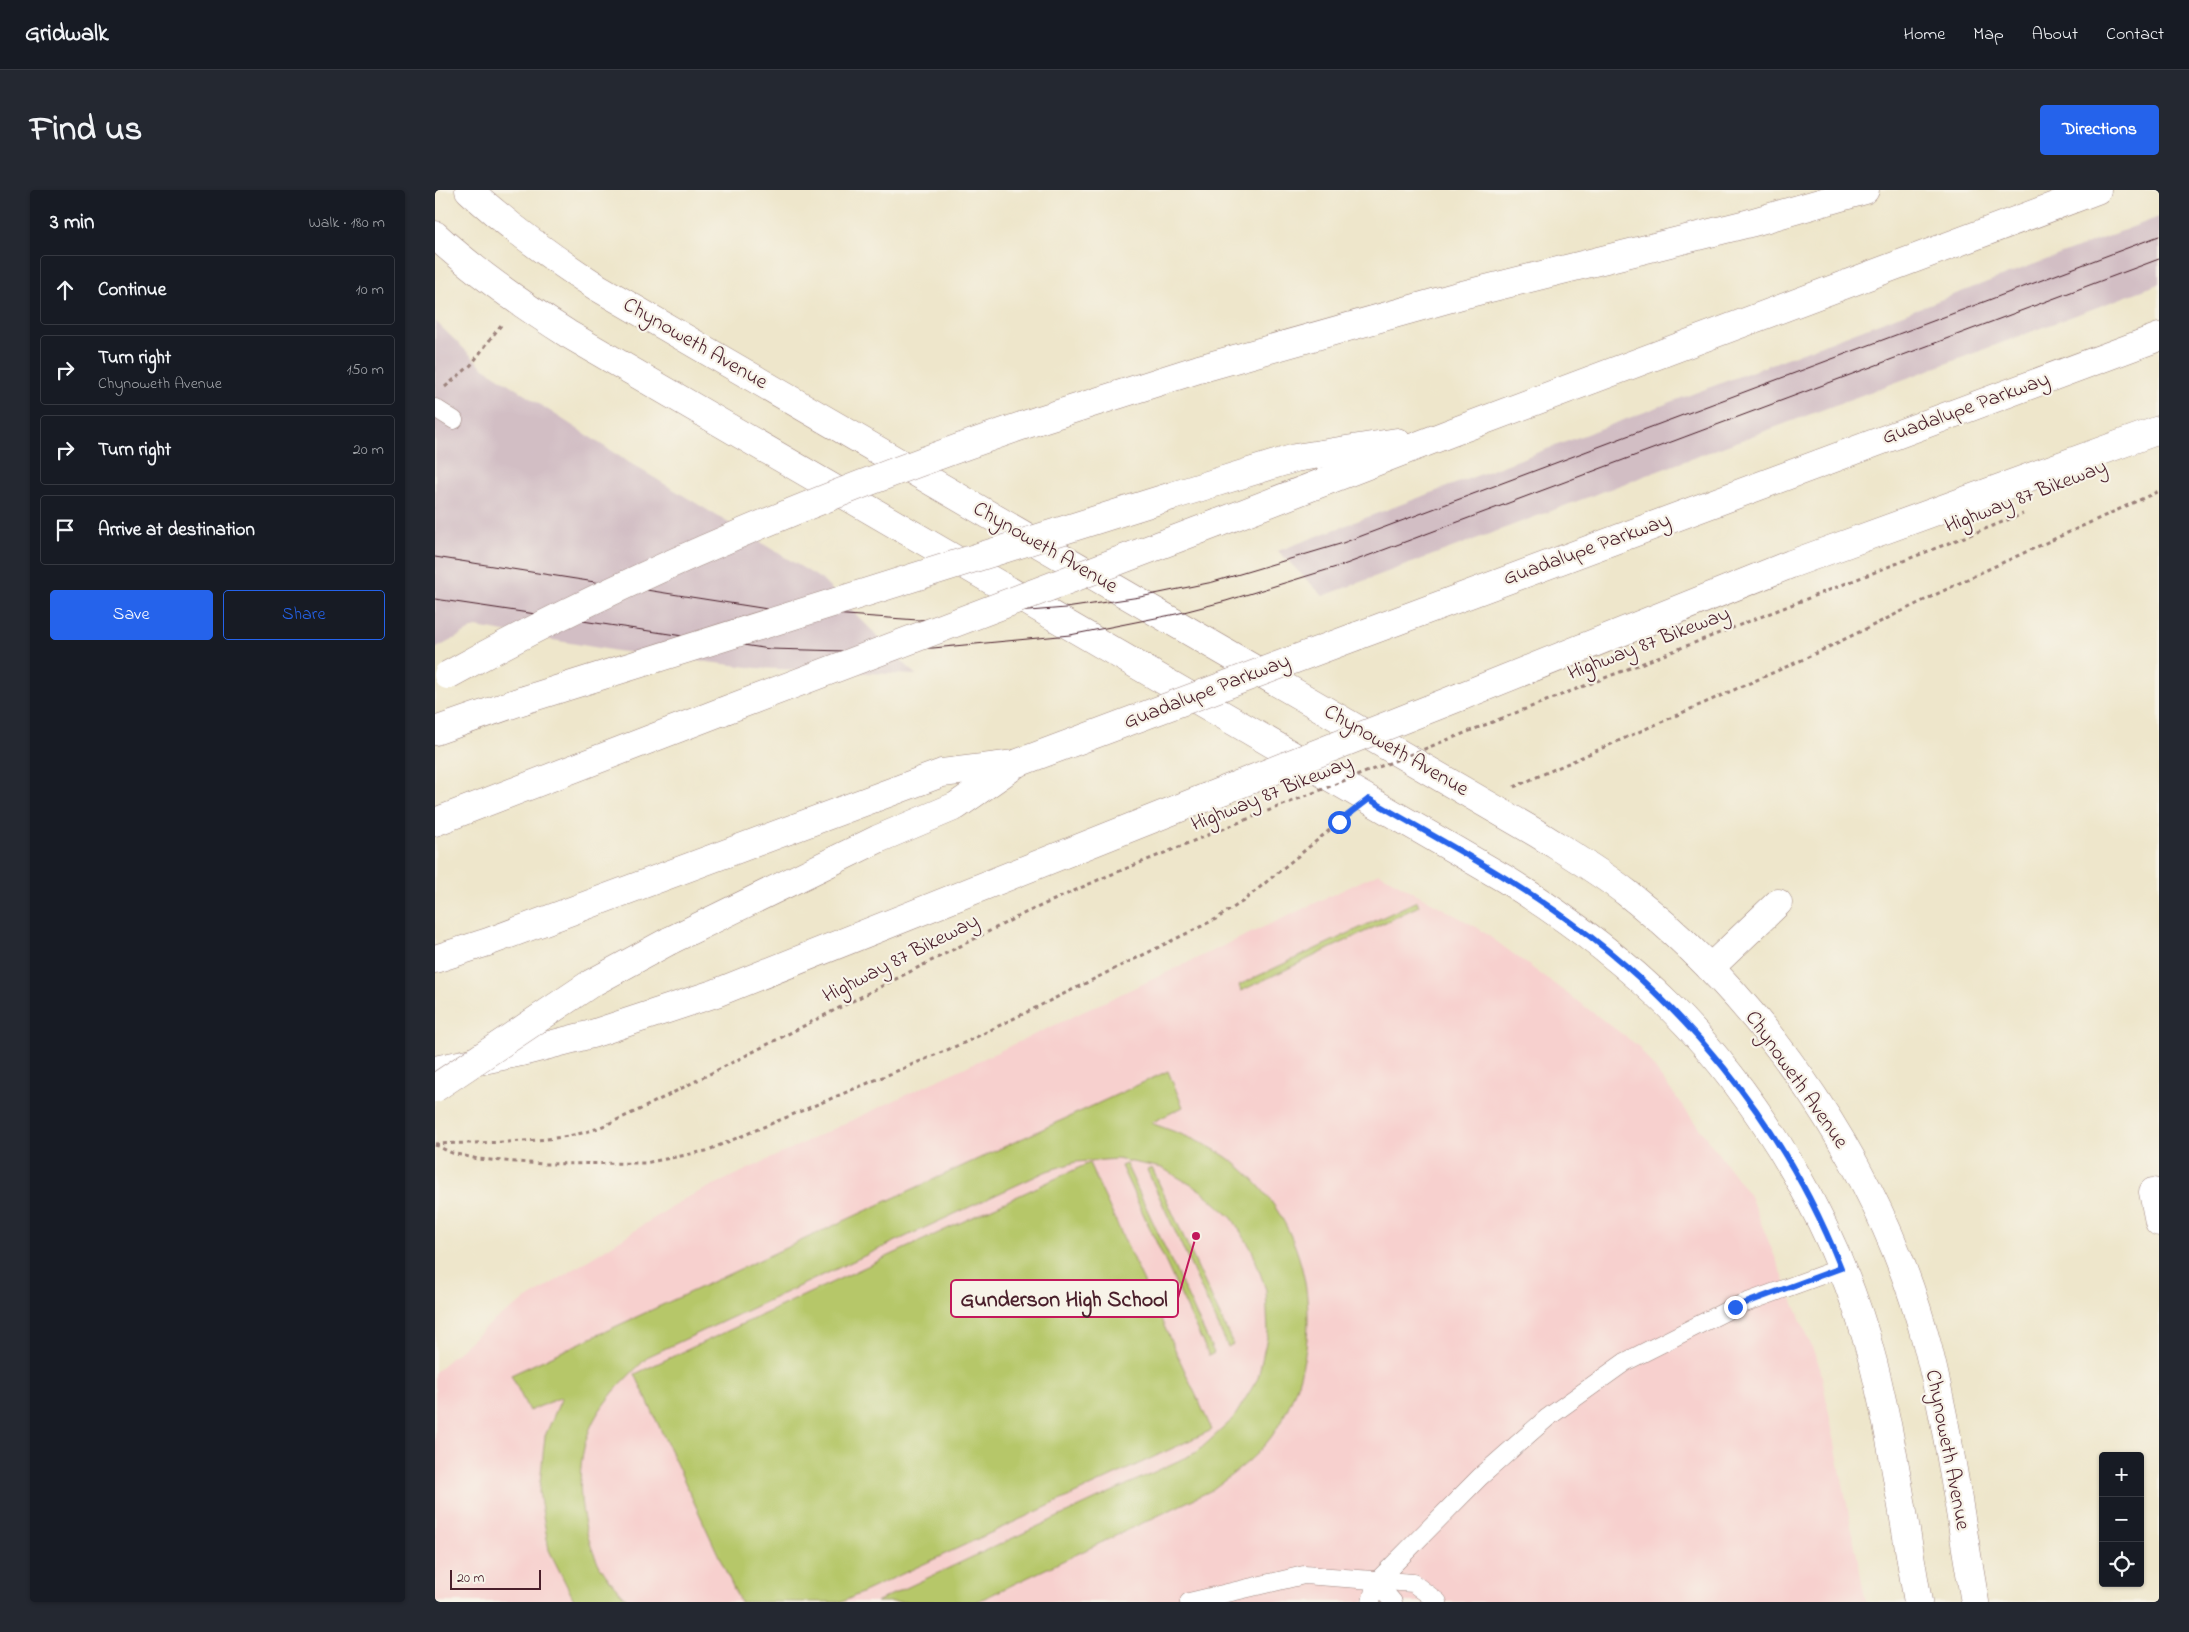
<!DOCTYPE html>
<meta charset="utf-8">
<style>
body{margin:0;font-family:"Indie Flower",sans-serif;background:#242831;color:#f1f3f6}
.controls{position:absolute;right:15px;bottom:15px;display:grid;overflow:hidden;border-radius:5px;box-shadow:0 1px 4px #0004}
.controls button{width:45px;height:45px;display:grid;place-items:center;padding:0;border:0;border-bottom:1px solid #363941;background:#171b24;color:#f1f3f6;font:25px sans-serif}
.scale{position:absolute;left:15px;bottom:12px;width:91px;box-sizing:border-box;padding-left:5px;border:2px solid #4a1f2b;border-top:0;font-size:14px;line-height:18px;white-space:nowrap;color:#4a1f2b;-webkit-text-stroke:4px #f7f3e8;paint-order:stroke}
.stop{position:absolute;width:15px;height:15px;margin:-11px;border:4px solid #2563eb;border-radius:50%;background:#fff}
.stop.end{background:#2563eb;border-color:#fff;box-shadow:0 1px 5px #0008}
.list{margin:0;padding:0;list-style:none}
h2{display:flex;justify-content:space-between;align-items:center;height:65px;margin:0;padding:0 20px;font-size:21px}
h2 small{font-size:16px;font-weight:400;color:#9ea1a6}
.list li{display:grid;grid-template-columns:32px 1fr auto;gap:15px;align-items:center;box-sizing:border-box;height:70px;margin:0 10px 10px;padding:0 10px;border:1px solid #363941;border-radius:5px}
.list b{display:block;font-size:19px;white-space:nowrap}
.list p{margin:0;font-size:16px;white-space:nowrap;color:#9ea1a6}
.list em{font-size:16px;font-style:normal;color:#9ea1a6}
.actions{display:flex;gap:10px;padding:15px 20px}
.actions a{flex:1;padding:11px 0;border:1px solid #2563eb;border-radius:5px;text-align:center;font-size:18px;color:#2563eb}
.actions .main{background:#2563eb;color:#fff}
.icon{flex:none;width:28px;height:28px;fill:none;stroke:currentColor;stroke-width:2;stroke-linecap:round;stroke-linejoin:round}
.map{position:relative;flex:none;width:1724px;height:1412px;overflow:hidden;border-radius:5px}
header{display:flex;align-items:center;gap:30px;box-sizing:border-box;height:70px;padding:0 25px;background:#171b24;border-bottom:1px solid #363941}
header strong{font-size:24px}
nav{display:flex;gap:28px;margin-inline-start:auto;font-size:18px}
.intro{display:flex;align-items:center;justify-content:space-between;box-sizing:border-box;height:120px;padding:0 30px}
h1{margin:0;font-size:35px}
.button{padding:12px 22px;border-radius:5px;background:#2563eb;color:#fff;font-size:18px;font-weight:700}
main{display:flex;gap:30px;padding:0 30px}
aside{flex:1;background:#171b24;border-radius:5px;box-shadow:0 1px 4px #0004}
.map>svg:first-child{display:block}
</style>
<header>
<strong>Gridwalk</strong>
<nav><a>Home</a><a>Map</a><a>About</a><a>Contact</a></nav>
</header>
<div class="intro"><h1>Find us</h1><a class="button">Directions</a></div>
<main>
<aside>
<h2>3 min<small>Walk · 180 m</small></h2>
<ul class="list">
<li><svg class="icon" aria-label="ahead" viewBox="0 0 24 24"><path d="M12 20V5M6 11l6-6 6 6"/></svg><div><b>Continue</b></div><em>10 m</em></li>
<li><svg class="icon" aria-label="right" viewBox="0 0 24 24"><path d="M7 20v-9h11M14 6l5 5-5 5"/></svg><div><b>Turn right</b><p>Chynoweth Avenue</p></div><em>150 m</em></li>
<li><svg class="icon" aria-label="right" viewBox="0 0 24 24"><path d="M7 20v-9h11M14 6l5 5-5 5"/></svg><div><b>Turn right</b></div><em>20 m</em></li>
<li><svg class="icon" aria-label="arrive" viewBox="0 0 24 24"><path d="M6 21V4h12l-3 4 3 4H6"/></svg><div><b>Arrive at destination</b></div></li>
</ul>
<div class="actions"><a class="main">Save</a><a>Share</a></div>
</aside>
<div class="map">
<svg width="1724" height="1412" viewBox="0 0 1724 1412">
<rect width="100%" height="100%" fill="#f7f3e8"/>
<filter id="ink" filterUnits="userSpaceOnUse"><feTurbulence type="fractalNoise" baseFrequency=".02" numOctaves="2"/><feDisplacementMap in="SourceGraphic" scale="10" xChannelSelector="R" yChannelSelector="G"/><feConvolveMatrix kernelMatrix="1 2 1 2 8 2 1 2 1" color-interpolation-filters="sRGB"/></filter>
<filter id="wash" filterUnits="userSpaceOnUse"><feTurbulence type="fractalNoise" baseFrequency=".0096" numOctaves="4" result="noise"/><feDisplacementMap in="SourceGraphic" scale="20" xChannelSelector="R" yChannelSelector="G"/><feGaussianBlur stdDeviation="1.12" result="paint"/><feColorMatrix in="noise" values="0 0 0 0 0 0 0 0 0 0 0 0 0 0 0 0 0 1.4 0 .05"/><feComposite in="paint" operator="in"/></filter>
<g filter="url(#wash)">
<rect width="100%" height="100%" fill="#eee6cb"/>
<!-- built -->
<path fill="#f7d0ce" d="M 944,683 L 1043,738 L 1202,855 L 1315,1006 L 1385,1177 L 1431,1412 L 0,1412 L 0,1182 L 58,1131 L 249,1009 Z"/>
<!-- industrial -->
<g fill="#d2bec4">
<path d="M 1724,27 L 1724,94 L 888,406 L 843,361 Z"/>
<path d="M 0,131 L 49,178 L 190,270 L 386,389 L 481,485 L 322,478 L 182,461 L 41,437 L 0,459 Z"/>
</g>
<!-- green -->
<g fill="#b6c769" stroke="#80734a">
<path d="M 982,711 L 984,716 L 806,801 L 804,795 Z"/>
<path d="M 733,881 L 748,917 L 716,933 C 746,944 776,954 801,974 C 883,1041 895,1160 837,1246 C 821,1268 797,1285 775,1301 L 541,1412 L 441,1412 L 762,1262 L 798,1229 L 823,1188 L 833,1143 L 831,1100 L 817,1060 L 797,1028 L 765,1000 L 727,978 L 682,969 L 641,972 L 612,981 L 214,1166 C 196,1183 177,1201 163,1223 C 138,1263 142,1321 159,1364 C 166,1382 181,1398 195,1412 L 140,1412 L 114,1360 L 104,1302 L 110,1246 L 127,1207 L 94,1221 L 76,1185 Z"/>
<path d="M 654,973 L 777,1240 L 407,1412 L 305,1412 L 200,1184 Z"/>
<path d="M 691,974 L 779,1163 L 774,1166 L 686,976 Z"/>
<path d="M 717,978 L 798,1154 L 793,1157 L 712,980 Z"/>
</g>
</g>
<g filter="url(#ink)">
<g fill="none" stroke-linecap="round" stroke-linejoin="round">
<defs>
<g id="lane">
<path d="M 0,218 L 19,230"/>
<path d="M 941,1392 L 958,1412"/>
<path d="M 754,1412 L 869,1385 L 978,1393 L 1003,1412"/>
<path d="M 936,1412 L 941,1392 L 1045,1287 L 1112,1228 L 1190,1172 L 1299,1117 L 1406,1078"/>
</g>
<g id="street">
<path d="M 34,0 C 74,37 116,67 162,97 L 1103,644 C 1133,663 1164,681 1192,703 C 1333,814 1448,983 1493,1158 C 1514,1241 1525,1327 1540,1412"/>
<path d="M 0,45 C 41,83 86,114 133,144 L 1070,689 C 1129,726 1185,767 1235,817 C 1329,911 1405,1043 1438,1172 C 1458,1251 1469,1332 1483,1412"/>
<path d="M 1275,778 L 1343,713"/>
<path d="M 1718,1002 L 1724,1032"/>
</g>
<g id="highway">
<path d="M 604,230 L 764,179 L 1023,106 L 1315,33 L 1430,0"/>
<path d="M 737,306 L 860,268 L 962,252"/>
<path d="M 783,333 L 1015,243 L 1662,0"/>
<path d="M 922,446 L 1724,147"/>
<path d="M 1027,506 L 1356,374 L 1724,240"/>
<path d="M 0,541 L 89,510"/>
<path d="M 0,632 L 288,521"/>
<path d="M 234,751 L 443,649 L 521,616 L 577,577"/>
<path d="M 0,769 L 53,752 L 507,583 L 580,574"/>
<path d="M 0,880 L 91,861 L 157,844 L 281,803 L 772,607"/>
</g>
</defs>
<!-- lane casing -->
<use href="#lane" stroke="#9c827b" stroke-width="19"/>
<!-- street casing -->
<use href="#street" stroke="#9c827b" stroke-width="29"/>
<!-- highway casing -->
<use href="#highway" stroke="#9c827b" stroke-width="29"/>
<!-- path -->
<g stroke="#9c827b" stroke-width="3" stroke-dasharray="4 4" stroke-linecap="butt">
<path d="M 10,197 L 36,175 L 66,135"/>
<path d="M 1065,529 L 1588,324"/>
<path d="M 1079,597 L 1369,469 L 1545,383 L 1724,301"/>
<path d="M 0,954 C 46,952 102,954 147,943 C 167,938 185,928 204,920 L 588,724 L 663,690 L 810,630"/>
<path d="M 0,955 L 17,963 L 43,969 L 107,974 L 210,973 L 271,961 L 531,852 L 781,729 L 807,712 L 908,629"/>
</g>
<!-- lane -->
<use href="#lane" stroke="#fff" stroke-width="18"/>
<!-- street -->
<use href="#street" stroke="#fff" stroke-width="28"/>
<!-- highway -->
<use href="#highway" stroke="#fff" stroke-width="28"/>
<!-- tram -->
<g stroke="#4a1f2b" stroke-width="1">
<path d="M 0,367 L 339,420 L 483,430 L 631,418 L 705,407 L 778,392 L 905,354 L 1724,46"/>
<path d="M 0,409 L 335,459 L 410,461 L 498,458 L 635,445 L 741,424 L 791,411 L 911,374 L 1724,69"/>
</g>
<defs>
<g id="highway-bridge">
<path d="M 13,485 C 201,381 401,299 604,230"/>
<path d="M 89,510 L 737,306"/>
<path d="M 288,521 L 783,333"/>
<path d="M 580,574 L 922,446"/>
<path d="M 772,607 L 1027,506"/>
<path d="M 0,898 L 155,794 L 234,751"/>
</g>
</defs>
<!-- highway-bridge casing -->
<use href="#highway-bridge" stroke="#9c827b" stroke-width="29" stroke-linecap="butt"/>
<!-- path-bridge -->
<path stroke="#9c827b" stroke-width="3" stroke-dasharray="4 4" stroke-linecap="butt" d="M 810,630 L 1065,529"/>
<!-- highway-bridge -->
<use href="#highway-bridge" stroke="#fff" stroke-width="28"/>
</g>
</g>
<g fill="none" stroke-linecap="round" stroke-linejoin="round" filter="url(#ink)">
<!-- route -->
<path stroke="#2563eb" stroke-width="6" d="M 904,632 L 934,609 C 996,645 1060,679 1119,720 C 1245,807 1350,934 1406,1078 L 1300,1117"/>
</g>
<g text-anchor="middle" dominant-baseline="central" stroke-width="4.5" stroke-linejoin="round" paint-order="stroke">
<!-- street labels -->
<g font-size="21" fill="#4a1f2b" stroke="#f7f3e8">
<text transform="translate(260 154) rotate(30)">Chynoweth Avenue</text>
<text transform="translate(1531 219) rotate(-20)">Guadalupe Parkway</text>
<text transform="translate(1591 307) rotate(-21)">Highway 87 Bikeway</text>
<text transform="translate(610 358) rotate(30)">Chynoweth Avenue</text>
<text transform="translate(1152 360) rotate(-20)">Guadalupe Parkway</text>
<text transform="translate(1214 454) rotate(-21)">Highway 87 Bikeway</text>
<text transform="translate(772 502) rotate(-21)">Guadalupe Parkway</text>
<text transform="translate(961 561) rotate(30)">Chynoweth Avenue</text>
<text transform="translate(837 604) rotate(-22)">Highway 87 Bikeway</text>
<text transform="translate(466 769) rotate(-27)">Highway 87 Bikeway</text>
<text transform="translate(1361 890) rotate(55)">Chynoweth Avenue</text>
<text transform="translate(1512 1260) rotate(79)">Chynoweth Avenue</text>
</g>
</g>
<!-- callouts -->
<path fill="none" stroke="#c2185b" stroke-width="2" d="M761 1046L743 1108"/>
<circle fill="#c2185b" stroke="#f7f3e8" stroke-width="2" cx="761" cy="1046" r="5"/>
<rect fill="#f7f3e8" stroke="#c2185b" stroke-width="2" x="516" y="1090" width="227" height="37" rx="5"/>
<g font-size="22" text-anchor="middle" font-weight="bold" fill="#4a1f2b">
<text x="629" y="1116">Gunderson High School</text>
</g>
</svg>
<div class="controls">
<button>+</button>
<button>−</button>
<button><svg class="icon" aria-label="locate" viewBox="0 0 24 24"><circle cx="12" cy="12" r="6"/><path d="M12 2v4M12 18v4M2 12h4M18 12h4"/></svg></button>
</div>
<div class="scale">20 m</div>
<div class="stop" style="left:904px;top:632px"></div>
<div class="stop end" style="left:1300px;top:1117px"></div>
</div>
</main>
